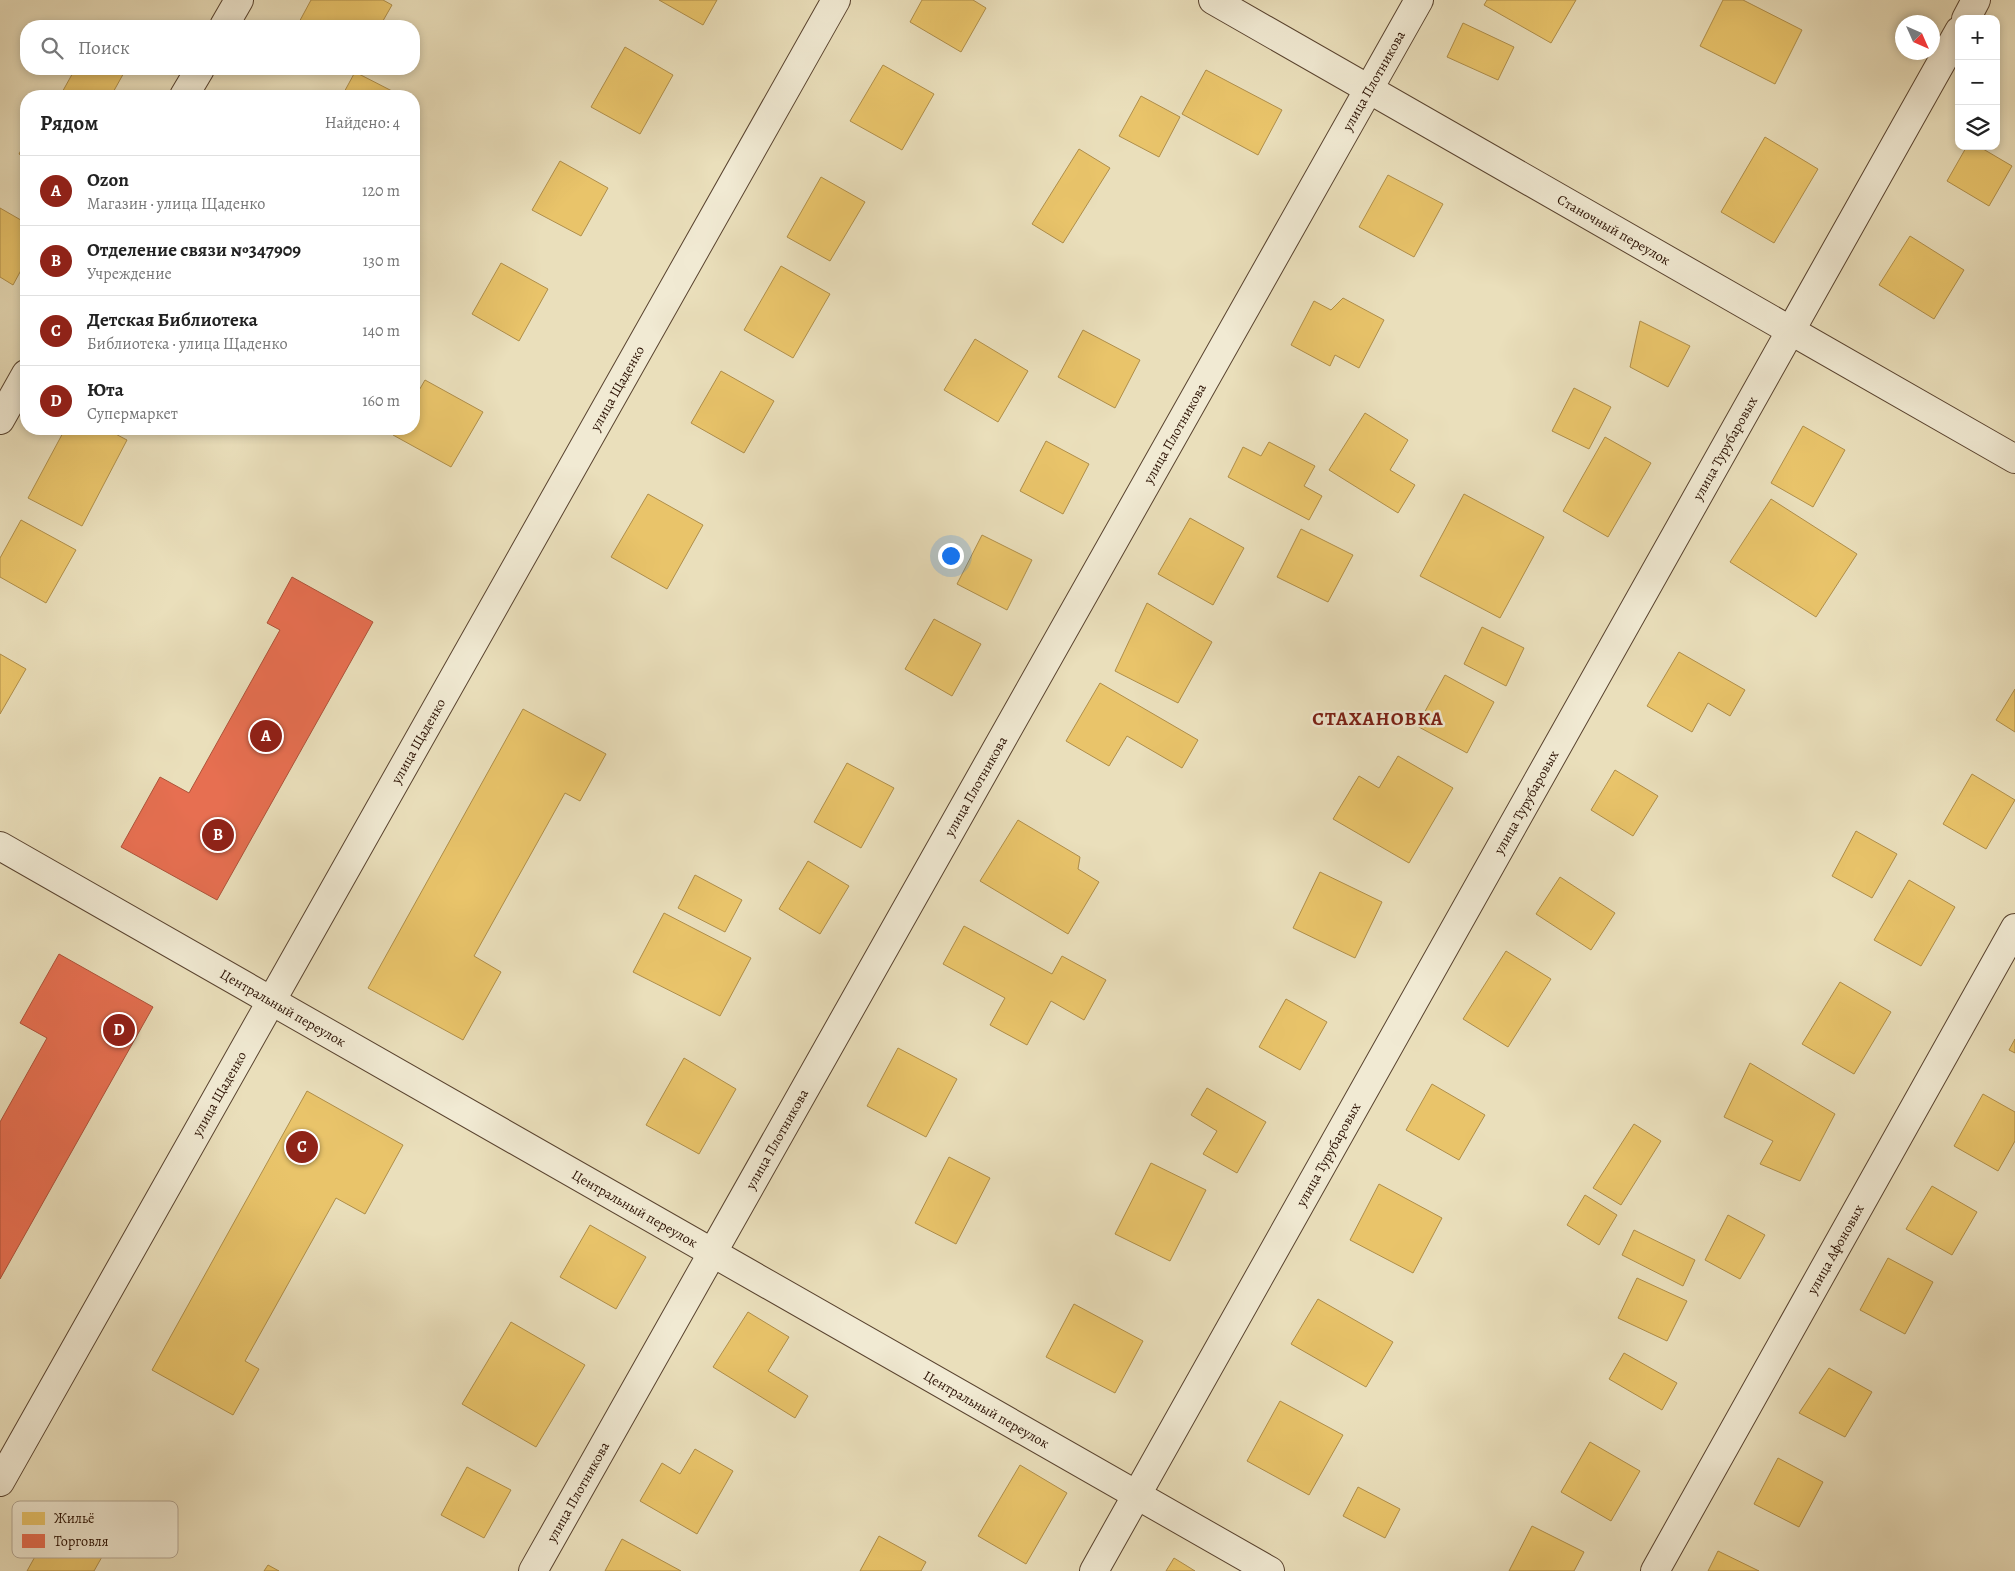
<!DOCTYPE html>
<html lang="ru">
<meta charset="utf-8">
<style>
body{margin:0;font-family:Alegreya,serif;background:#f6f6f6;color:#222}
.controls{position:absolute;right:15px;top:15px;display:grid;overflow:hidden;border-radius:10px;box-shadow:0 2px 8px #0003}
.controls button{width:45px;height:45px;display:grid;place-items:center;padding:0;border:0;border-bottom:1px solid #e0e0e0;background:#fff;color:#222;font:25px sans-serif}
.compass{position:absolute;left:1895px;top:15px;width:45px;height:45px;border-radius:50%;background:#fff;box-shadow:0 2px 8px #0003;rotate:135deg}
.you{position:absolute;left:950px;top:555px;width:18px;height:18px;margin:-12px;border:4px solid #fff;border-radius:50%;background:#1a73e8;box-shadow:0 0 0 8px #1a73e833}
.badge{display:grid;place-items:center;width:32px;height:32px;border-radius:50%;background:#8f2418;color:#fff;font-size:16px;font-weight:700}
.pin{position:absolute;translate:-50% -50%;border:2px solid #fff;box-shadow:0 1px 5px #0006}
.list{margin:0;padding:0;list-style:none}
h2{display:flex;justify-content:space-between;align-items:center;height:65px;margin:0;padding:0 20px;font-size:21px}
h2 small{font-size:16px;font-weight:400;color:#767676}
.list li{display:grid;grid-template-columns:32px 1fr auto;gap:15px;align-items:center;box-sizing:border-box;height:70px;padding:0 20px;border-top:1px solid #e0e0e0}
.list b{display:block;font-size:19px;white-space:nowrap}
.list p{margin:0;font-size:16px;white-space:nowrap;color:#767676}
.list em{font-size:16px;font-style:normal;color:#767676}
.icon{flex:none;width:28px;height:28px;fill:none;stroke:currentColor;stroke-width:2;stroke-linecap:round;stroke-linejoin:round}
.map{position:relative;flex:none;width:2015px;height:1571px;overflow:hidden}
.search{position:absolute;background:#fff;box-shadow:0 2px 8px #0003;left:20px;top:20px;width:400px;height:55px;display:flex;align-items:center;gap:12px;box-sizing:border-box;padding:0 18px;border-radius:20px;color:#767676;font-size:19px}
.panel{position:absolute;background:#fff;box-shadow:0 2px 8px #0003;left:20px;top:90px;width:400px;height:345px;border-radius:20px}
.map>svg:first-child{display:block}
</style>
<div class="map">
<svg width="2015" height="1571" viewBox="0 0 2015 1571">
<rect width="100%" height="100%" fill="#eadfbb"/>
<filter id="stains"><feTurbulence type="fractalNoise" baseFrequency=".004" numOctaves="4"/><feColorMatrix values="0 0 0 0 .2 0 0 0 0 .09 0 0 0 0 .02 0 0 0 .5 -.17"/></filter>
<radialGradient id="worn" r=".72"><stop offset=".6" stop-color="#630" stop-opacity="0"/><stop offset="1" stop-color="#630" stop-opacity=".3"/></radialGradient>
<!-- homes -->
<g fill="#e9c46a" stroke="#af8e4a">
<path d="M 311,0 L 383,0 L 392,5 L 380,26 L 297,26 Z"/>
<path d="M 659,0 L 717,0 L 703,25 Z"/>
<path d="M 922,0 L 973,0 L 986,8 L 961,52 L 910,22 Z"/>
<path d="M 1487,0 L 1576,0 L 1551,43 L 1484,5 Z"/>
<path d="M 1723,0 L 1743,0 L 1802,30 L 1775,84 L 1700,46 Z"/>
<path d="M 1463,23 L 1514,47 L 1498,80 L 1447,57 Z"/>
<path d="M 625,47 L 673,75 L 640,134 L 591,107 Z"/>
<path d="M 883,65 L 934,94 L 902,150 L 850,121 Z"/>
<path d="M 75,69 L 126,69 L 111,96 L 60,96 Z"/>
<path d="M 1206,70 L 1282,110 L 1258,155 L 1182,114 Z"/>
<path d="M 355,72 L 392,91 L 389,96 L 342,96 Z"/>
<path d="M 1141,96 L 1180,117 L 1159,157 L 1119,136 Z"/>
<path d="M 1765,137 L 1818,169 L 1774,243 L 1721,212 Z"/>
<path d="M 26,141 L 26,158 L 19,154 Z"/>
<path d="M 1967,146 L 1978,146 L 2012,166 L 1989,206 L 1947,181 Z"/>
<path d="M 1079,149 L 1110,168 L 1063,243 L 1032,224 Z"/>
<path d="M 560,161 L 608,188 L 581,236 L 532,210 Z"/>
<path d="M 1388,175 L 1443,204 L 1414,257 L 1359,227 Z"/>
<path d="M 821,177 L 865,202 L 830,261 L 787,237 Z"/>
<path d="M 0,208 L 26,223 L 26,261 L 13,285 L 0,277 Z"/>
<path d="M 1910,236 L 1964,270 L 1934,319 L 1879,285 Z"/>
<path d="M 501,263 L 548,289 L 519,341 L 472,314 Z"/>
<path d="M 781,266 L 830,294 L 793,358 L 744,330 Z"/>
<path d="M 1343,298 L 1384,320 L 1359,368 L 1335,355 L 1330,366 L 1291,345 L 1314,301 L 1331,310 Z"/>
<path d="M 1640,321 L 1690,346 L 1668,387 L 1630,367 Z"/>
<path d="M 1083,330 L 1140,360 L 1115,408 L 1058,377 Z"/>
<path d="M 975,339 L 1028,371 L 998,422 L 944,390 Z"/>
<path d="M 721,371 L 774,401 L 744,453 L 691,423 Z"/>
<path d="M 425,380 L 483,412 L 451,467 L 393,435 L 397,429 L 414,429 L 414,399 Z"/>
<path d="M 1574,388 L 1611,407 L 1589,449 L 1552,431 Z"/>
<path d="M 1365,413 L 1408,440 L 1390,470 L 1415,485 L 1398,513 L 1329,470 Z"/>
<path d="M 1803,426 L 1845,450 L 1813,507 L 1771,483 Z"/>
<path d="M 65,429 L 106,429 L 127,440 L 82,526 L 28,498 Z"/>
<path d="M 1605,437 L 1651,463 L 1608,537 L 1563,511 Z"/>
<path d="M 1046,441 L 1089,464 L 1063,514 L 1020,491 Z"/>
<path d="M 1269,442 L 1315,466 L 1304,486 L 1322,496 L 1309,520 L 1228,477 L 1243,447 L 1261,456 Z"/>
<path d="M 648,494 L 703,525 L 667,589 L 611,557 Z"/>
<path d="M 1464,494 L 1544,537 L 1500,618 L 1420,576 Z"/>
<path d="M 1771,499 L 1857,554 L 1816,617 L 1730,562 Z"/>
<path d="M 1190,518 L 1244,548 L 1213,605 L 1158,574 Z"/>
<path d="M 21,520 L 76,550 L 46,603 L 0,577 L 0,558 Z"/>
<path d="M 1301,529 L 1353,555 L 1328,602 L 1277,577 Z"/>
<path d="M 982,535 L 1032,560 L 1007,610 L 957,584 Z"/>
<path d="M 1147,603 L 1212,642 L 1178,703 L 1115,671 Z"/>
<path d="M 934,619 L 981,644 L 952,696 L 905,669 Z"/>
<path d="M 1482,627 L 1524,648 L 1506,686 L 1464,664 Z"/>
<path d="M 1679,652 L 1745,690 L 1730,716 L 1708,703 L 1692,732 L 1647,706 Z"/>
<path d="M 0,654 L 26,669 L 0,714 Z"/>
<path d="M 1445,675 L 1494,702 L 1467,753 L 1417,726 Z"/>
<path d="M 1100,683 L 1198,740 L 1182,768 L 1127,736 L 1109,766 L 1066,741 Z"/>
<path d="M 2015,689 L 2015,732 L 1996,720 Z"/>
<path d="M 523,709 L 606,754 L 580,801 L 565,793 L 474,956 L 501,972 L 463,1040 L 368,988 Z"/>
<path d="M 1398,756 L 1453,788 L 1409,863 L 1333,819 L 1359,776 L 1379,788 Z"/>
<path d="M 847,763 L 894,788 L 861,848 L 814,822 Z"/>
<path d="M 1615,770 L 1658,796 L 1633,836 L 1591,810 Z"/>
<path d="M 1972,774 L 2015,800 L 1986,849 L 1943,824 Z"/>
<path d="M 1018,820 L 1080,857 L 1078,869 L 1099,882 L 1068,934 L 980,881 Z"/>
<path d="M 1856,831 L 1897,854 L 1872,898 L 1832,876 Z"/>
<path d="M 808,861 L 849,886 L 820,934 L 779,909 Z"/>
<path d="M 1320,872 L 1382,902 L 1355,958 L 1293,928 Z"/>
<path d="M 695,875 L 742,900 L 725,932 L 678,908 Z"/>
<path d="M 1560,877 L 1615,913 L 1591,950 L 1536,914 Z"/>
<path d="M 1909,880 L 1955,907 L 1921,966 L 1874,940 Z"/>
<path d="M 664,913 L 751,958 L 720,1016 L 633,972 Z"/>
<path d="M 964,926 L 1052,974 L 1062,956 L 1106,980 L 1084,1020 L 1051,1001 L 1027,1045 L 990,1025 L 1005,998 L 943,964 Z"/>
<path d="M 1506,951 L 1551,979 L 1508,1047 L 1463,1019 Z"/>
<path d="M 1840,982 L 1891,1012 L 1854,1074 L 1802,1044 Z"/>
<path d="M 1286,999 L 1327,1022 L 1300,1070 L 1259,1047 Z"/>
<path d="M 2015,1039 L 2015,1053 L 2009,1050 Z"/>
<path d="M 898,1048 L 957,1079 L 926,1137 L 867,1106 Z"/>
<path d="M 684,1058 L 736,1089 L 699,1154 L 646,1125 Z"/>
<path d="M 1750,1063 L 1835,1114 L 1800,1181 L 1760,1164 L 1773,1141 L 1724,1117 Z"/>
<path d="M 1432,1084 L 1485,1115 L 1459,1160 L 1406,1130 Z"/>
<path d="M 1207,1088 L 1266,1122 L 1237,1173 L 1203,1154 L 1217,1131 L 1191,1115 Z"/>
<path d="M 307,1091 L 403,1145 L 365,1214 L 336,1198 L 245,1361 L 259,1369 L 233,1415 L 152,1370 Z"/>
<path d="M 1983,1094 L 2015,1112 L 2015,1141 L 1998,1171 L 1954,1146 Z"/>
<path d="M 1634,1124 L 1661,1141 L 1621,1205 L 1593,1188 Z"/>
<path d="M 949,1157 L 990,1178 L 956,1244 L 915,1223 Z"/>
<path d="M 1151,1163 L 1206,1190 L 1170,1261 L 1115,1234 Z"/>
<path d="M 1379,1184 L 1442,1218 L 1413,1273 L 1350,1240 Z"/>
<path d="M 1932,1186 L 1977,1212 L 1952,1255 L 1906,1229 Z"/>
<path d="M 1585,1195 L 1617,1215 L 1599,1245 L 1567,1225 Z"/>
<path d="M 1728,1215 L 1765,1235 L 1740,1279 L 1705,1260 Z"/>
<path d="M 590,1225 L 646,1257 L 616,1309 L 560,1277 Z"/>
<path d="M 1634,1230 L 1695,1260 L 1683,1286 L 1622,1255 Z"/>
<path d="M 1888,1258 L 1933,1282 L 1905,1334 L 1860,1310 Z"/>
<path d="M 1637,1278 L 1687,1301 L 1667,1341 L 1618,1318 Z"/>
<path d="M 1318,1299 L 1393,1342 L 1366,1387 L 1291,1344 Z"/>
<path d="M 1074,1304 L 1143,1341 L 1115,1393 L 1046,1357 Z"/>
<path d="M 748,1312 L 789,1337 L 768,1371 L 808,1396 L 795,1418 L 713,1367 Z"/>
<path d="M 511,1322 L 585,1365 L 536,1447 L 462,1404 Z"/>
<path d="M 1624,1353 L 1677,1383 L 1662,1410 L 1609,1379 Z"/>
<path d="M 1829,1368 L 1872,1392 L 1845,1437 L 1799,1413 Z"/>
<path d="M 1280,1401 L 1343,1435 L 1309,1495 L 1247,1461 Z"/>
<path d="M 1590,1442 L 1640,1471 L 1611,1521 L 1561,1492 Z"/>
<path d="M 695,1449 L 733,1471 L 697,1534 L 640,1501 L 662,1463 L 680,1474 Z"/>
<path d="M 1778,1458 L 1823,1482 L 1799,1527 L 1754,1504 Z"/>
<path d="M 1020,1465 L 1067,1493 L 1026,1564 L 978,1536 Z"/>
<path d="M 467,1467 L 511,1490 L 484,1538 L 441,1515 Z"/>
<path d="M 1358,1487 L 1400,1509 L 1385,1538 L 1343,1516 Z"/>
<path d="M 52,1526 L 103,1555 L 94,1571 L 27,1571 Z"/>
<path d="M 1532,1526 L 1584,1552 L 1574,1571 L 1509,1571 Z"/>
<path d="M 879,1536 L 926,1562 L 921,1571 L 860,1571 Z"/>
<path d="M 622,1539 L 681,1571 L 605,1571 Z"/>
<path d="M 1718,1551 L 1759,1571 L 1708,1571 Z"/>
<path d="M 1174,1558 L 1195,1571 L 1166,1571 Z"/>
<path d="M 268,1565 L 279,1571 L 264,1571 Z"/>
</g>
<!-- shops -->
<g fill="#e76f51" stroke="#ae5239">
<path d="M 292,577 L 373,622 L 217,900 L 121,847 L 160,777 L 189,793 L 280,630 L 267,623 Z"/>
<path d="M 59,954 L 153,1007 L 0,1279 L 0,1122 L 47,1038 L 20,1023 Z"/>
</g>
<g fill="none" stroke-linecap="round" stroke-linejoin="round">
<defs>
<g id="minor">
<path id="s1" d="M 1213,0 L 2015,459"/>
<path d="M 1966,19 L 1976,0"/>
<path d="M 224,26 L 239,0"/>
<path d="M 184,96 L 200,69"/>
<path d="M 0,420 L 26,374"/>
<path id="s2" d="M 0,846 L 1270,1571"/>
<path id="s3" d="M 533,1571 L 1419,0"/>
<path id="s4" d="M 1094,1571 L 1959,31"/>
<path id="s5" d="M 1655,1571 L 2015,928"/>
</g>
<g id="tertiary">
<path id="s6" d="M 0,1482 L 836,0"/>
</g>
</defs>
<!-- minor casing -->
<use href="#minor" stroke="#59432f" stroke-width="30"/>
<!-- tertiary casing -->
<use href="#tertiary" stroke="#59432f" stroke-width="30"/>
<!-- minor -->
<use href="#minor" stroke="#f1ead3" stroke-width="28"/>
<!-- tertiary -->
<use href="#tertiary" stroke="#f1ead3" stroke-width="28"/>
</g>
<g text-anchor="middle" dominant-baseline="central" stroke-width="5" stroke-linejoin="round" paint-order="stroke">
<!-- street labels -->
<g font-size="14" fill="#290f00" stroke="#f1ead3">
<text stroke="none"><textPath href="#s3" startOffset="1711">улица Плотникова</textPath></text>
<text stroke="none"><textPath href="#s1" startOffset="462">Станочный переулок</textPath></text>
<text stroke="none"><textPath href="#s6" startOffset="1256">улица Щаденко</textPath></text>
<text stroke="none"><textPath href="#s3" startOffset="1306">улица Плотникова</textPath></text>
<text stroke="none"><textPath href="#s4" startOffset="1288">улица Турубаровых</textPath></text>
<text stroke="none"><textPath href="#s6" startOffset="851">улица Щаденко</textPath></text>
<text stroke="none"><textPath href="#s3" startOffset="901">улица Плотникова</textPath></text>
<text stroke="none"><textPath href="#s4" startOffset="882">улица Турубаровых</textPath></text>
<text stroke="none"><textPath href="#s2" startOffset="326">Центральный переулок</textPath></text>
<text stroke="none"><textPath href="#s6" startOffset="446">улица Щаденко</textPath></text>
<text stroke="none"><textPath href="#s3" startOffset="496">улица Плотникова</textPath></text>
<text stroke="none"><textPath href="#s4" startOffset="478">улица Турубаровых</textPath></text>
<text stroke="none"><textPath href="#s2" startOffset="731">Центральный переулок</textPath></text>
<text stroke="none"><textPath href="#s5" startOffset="369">улица Афоновых</textPath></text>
<text stroke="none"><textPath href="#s2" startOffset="1136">Центральный переулок</textPath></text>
<text stroke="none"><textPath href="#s3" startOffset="91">улица Плотникова</textPath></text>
</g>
<!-- district labels -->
<g font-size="19" font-weight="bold" letter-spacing="1" fill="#7a1f14" stroke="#f1ead3">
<text x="1378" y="719">СТАХАНОВКА</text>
</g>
</g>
<!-- legend -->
<rect x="12" y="1501" width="166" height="57" rx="8" fill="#f1ead3" stroke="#b5a894" stroke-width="1"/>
<rect x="22" y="1512" width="23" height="13" fill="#e9c46a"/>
<rect x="22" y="1534" width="23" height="14" fill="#e76f51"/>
<g font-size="14" fill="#290f00">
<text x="54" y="1523">Жильё</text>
<text x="54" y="1546">Торговля</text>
</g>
<rect width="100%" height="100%" filter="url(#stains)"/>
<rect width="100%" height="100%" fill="url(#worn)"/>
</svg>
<div class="controls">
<button>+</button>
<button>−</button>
<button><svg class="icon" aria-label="layers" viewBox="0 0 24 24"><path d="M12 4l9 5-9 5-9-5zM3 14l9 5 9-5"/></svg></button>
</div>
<svg class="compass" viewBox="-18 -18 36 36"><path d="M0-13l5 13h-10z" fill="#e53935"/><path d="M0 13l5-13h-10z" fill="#767676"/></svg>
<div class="you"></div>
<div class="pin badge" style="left:266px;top:736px">A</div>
<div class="pin badge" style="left:218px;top:835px">B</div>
<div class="pin badge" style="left:302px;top:1147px">C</div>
<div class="pin badge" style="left:119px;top:1030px">D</div>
<div class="search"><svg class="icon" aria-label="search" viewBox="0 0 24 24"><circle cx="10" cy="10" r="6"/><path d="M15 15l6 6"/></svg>Поиск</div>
<section class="panel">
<h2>Рядом<small>Найдено: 4</small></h2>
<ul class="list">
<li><span class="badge">A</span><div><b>Ozon</b><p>Магазин · улица Щаденко</p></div><em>120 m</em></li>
<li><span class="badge">B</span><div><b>Отделение связи №347909</b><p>Учреждение</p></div><em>130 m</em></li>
<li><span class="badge">C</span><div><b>Детская Библиотека</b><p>Библиотека · улица Щаденко</p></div><em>140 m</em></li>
<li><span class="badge">D</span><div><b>Юта</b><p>Супермаркет</p></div><em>160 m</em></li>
</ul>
</section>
</div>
